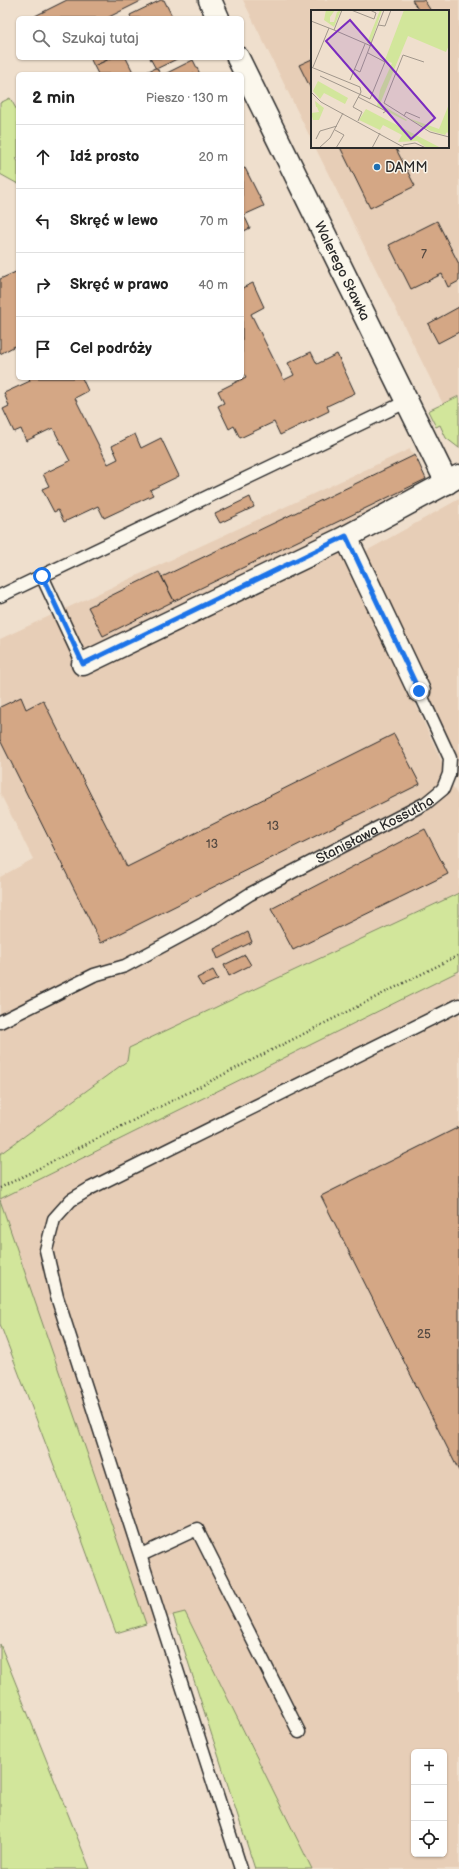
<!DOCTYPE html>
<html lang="pl">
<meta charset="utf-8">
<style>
body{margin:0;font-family:"Balsamiq Sans",sans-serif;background:#f2f2f2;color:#222}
.controls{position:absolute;right:12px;bottom:12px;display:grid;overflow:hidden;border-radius:6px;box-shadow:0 1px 3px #0004}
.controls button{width:36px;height:36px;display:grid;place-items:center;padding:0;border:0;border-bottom:1px solid #e0e0e0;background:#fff;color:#222;font:20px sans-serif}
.stop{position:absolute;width:12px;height:12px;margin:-9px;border:3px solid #1a73e8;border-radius:50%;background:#fff}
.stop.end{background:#1a73e8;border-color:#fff;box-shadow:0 1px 4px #0008}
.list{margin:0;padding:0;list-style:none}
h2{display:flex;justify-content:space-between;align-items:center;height:52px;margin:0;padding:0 16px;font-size:17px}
h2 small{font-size:13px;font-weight:400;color:#767676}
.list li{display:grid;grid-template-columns:26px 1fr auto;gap:12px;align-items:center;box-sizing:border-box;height:64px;padding:0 16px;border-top:1px solid #e0e0e0}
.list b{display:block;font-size:15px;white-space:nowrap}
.list em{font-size:13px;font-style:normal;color:#767676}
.icon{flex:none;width:22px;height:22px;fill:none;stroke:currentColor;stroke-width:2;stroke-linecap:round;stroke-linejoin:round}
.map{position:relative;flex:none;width:459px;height:1869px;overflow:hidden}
.search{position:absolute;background:#fff;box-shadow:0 1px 3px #0004;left:16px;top:16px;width:228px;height:44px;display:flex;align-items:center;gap:10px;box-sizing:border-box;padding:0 14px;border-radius:6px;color:#767676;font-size:15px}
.panel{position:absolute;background:#fff;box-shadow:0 1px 3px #0004;left:16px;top:72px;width:228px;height:308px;border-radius:6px}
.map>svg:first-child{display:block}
</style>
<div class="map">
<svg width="459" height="1869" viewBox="0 0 459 1869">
<rect width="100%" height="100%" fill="#efdfcd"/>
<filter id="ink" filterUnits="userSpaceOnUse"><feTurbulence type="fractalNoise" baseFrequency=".025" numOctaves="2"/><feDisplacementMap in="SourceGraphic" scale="8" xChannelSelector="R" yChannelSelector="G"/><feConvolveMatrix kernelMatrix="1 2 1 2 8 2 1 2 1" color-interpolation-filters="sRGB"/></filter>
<g filter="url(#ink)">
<!-- built -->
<g fill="#e7ceb7" fill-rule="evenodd">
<path d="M 243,0 L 459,0 L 459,396 L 443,404 L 315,147 L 448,147 L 448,11 L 312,11 L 312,141 Z"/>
<path d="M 410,449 L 430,484 L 337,530 L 453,787 L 459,798 L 459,893 L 129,1048 L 127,1061 L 0,1154 L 0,877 L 33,859 L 0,793 L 0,639 Z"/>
<path d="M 459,499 L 459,759 L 361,554 Z"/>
<path d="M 459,971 L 459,1869 L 312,1869 L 185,1612 L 136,1627 L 0,1199 ZM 414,1752 L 444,1752 L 444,1854 L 414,1854 Z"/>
</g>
<!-- green -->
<g fill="#d2e69b" stroke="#7e8863">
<path d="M 10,98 L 18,112 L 18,158 L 16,158 L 18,162 L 18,184 L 0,174 L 0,103 Z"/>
<path d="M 459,396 L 459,448 L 446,438 L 440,425 L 436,427 L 428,411 Z"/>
<path d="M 459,893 L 459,971 L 0,1199 L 0,1154 L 127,1061 L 129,1048 Z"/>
<path d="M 0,1200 L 146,1624 L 116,1633 L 74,1518 L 0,1324 Z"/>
<path d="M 185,1612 L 312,1869 L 255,1869 L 173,1615 Z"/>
<path d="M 0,1644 L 90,1869 L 0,1869 Z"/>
</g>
<!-- building -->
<g fill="#d4a785" stroke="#2b2b2b">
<path d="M 67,0 L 143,0 L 107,18 L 36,18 L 35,16 Z"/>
<path d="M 161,0 L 164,0 L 173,18 L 131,18 L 130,15 Z"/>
<path d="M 412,0 L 424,0 L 431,11 L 419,11 Z"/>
<path d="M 90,58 L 112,58 L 94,66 Z"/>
<path d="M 112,58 L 126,58 L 134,74 L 98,74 L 94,66 Z"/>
<path d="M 150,58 L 179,58 L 156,69 Z"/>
<path d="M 312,59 L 312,91 L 299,65 Z"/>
<path d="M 193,60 L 200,74 L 165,74 Z"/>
<path d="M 155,68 L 157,68 L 160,74 L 142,74 Z"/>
<path d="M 340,147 L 395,147 L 415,186 L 370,208 Z"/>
<path d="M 245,168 L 264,206 L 244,215 L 250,228 L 242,232 L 242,169 Z"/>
<path d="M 437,221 L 459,264 L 459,281 L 448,287 L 442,274 L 411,289 L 389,245 Z"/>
<path d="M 18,271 L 18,354 L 15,346 L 0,354 L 0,279 Z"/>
<path d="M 253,283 L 264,307 L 251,314 L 284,380 L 294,375 L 288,363 L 311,352 L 317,364 L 337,354 L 355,393 L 327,406 L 329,411 L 280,435 L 274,422 L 240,438 L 234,426 L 229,429 L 218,406 L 224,403 L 218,391 L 246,377 L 242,370 L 242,288 Z"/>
<path d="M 459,307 L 459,332 L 438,343 L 428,324 Z"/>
<path d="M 29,378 L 82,378 L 88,391 L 75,398 L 108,464 L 118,459 L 112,446 L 135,434 L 141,448 L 161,438 L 179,476 L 150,490 L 153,495 L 104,518 L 98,506 L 64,522 L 58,510 L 54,512 L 42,489 L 49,486 L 43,474 L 70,461 L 53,428 L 26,441 L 21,429 L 14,432 L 3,409 L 9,406 L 4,393 L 30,381 Z"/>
<path d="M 415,455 L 426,479 L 174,601 L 162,577 Z"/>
<path d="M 250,497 L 254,507 L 220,523 L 215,514 Z"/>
<path d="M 159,572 L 174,601 L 103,636 L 88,607 Z"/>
<path d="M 21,697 L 26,709 L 43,700 L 127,867 L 394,734 L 420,784 L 101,943 L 0,740 L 0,707 Z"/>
<path d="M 425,829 L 448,874 L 293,950 L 271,909 Z"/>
<path d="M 248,932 L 252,942 L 218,959 L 214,949 Z"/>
<path d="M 245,955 L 251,965 L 229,976 L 224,965 Z"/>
<path d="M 213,970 L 218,979 L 202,986 L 197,978 Z"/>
<path d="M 459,1127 L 459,1471 L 321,1196 Z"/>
</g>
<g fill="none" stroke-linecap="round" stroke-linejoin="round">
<defs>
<g id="service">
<path d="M 42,576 L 83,664"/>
<path d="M 0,596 L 408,401"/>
<path id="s1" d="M 0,1022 L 94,975 L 125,966 L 203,924 L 250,894 L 426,803 L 443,789 L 449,774 L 450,758 L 419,691"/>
<path d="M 141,1555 L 197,1529 L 299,1732"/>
<path d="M 241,1869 L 57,1297 L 46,1250 L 54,1219 L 71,1200 L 91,1188 L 459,1005"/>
</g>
<g id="minor">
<path d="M 210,0 L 218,18"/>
<path id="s2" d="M 238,58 L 447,483"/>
<path d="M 346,537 L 419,691"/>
<path d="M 83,664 L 346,537 L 459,476"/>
</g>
</defs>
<!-- service casing -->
<use href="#service" stroke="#2b2b2b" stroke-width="15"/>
<!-- minor casing -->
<use href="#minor" stroke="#2b2b2b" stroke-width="25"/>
<!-- path -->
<path stroke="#2b2b2b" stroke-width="2.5" stroke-dasharray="1 3" stroke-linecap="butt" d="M 0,1188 L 459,955"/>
<!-- service -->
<use href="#service" stroke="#fbf7ec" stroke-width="12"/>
<!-- minor -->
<use href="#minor" stroke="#fbf7ec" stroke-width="22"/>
</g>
</g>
<g fill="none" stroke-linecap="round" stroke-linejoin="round" filter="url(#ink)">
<!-- route -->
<path stroke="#1a73e8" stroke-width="5" d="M 42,576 L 83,664 L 346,536 L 419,691"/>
</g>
<!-- markers -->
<circle fill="#1f6fb2" stroke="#fbf7ec" stroke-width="1.5" cx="377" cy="167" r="4"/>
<g text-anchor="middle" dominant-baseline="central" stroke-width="3" stroke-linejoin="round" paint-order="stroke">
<!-- number labels -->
<g font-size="12" fill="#554a42">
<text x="424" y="254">7</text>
<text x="273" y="826">13</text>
<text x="212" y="844">13</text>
<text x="424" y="1334">25</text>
</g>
<!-- poi labels -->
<g font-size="14" fill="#2b2b2b" stroke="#fbf7ec" text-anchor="start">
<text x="385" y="167">DAMM</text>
</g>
<!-- street labels -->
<g font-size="14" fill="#2b2b2b" stroke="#fbf7ec">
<text stroke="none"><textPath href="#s2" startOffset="237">Walerego Sławka</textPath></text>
<text stroke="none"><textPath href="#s1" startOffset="422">Stanisława Kossutha</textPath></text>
</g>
</g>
<!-- overview -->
<g transform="translate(311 10)">
<rect width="138" height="138" fill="#efdfcd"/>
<path d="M 15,0 L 24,0 L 19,7 L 19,12 L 23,12 L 26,2 L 30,0 L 23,17 L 13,10 ZM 69,0 L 71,0 L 60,33 L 56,33 ZM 93,0 L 138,0 L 138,35 L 135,42 L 97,26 L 69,94 L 96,110 L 95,111 L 66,96 L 69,80 L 81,53 L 74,50 ZM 7,71 L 37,88 L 34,94 L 13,83 L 9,89 L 2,81 ZM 4,91 L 13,98 L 8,110 L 2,110 L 0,103 L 8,102 L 6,97 L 10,97 L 5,97 ZM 138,94 L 138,125 L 136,122 L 134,125 L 120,121 L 97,108 L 128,119 ZM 55,99 L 130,138 L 116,138 L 106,131 L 87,132 L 91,125 L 72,115 L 69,120 L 48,110 Z" fill="#d2e69b"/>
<path fill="none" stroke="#a1978c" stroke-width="1" d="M 31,0 L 23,20 L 60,36M 40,0 L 63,9 L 65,3 L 59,0M 0,11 L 23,20M 67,15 L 74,16 L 80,0M 113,52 L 92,45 L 73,93 L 119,122 L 138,127M 0,57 L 49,77 L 50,82 L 42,97 L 51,102 L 47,111M 2,57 L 18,18M 43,59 L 49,62 L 73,0M 9,66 L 59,89 L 74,52 L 57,43M 39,70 L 54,34M 0,82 L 10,92 L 94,138M 47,87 L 75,101 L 72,103M 93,106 L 95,102 L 109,108M 24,120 L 33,125 L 25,138M 5,129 L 9,121 L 26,116M 92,135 L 104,133 L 115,138M 8,138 L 19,128 L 32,103M 61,138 L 69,123"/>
<path fill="#7b2cbf" fill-opacity="0.15" stroke="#7b2cbf" stroke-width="2" d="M 39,10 L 124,108 L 100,129 L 15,31 Z"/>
<rect width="138" height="138" fill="none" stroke="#2b2b2b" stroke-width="2"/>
</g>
</svg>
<div class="controls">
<button>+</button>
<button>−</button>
<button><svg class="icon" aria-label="locate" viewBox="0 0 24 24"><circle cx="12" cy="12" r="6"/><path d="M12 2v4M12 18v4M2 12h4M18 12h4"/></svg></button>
</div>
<div class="stop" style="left:42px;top:576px"></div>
<div class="stop end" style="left:419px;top:691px"></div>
<div class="search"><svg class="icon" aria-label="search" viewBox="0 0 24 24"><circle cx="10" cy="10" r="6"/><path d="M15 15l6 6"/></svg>Szukaj tutaj</div>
<section class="panel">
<h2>2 min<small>Pieszo · 130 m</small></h2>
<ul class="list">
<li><svg class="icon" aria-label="ahead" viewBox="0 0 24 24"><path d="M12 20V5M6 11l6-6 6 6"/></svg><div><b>Idź prosto</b></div><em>20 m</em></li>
<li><svg class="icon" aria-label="left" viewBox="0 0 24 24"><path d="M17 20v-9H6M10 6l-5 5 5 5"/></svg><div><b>Skręć w lewo</b></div><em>70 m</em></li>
<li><svg class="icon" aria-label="right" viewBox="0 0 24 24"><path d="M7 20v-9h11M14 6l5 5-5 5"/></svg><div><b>Skręć w prawo</b></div><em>40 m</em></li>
<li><svg class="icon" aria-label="arrive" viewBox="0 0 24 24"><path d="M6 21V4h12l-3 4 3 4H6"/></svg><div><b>Cel podróży</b></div></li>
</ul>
</section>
</div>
